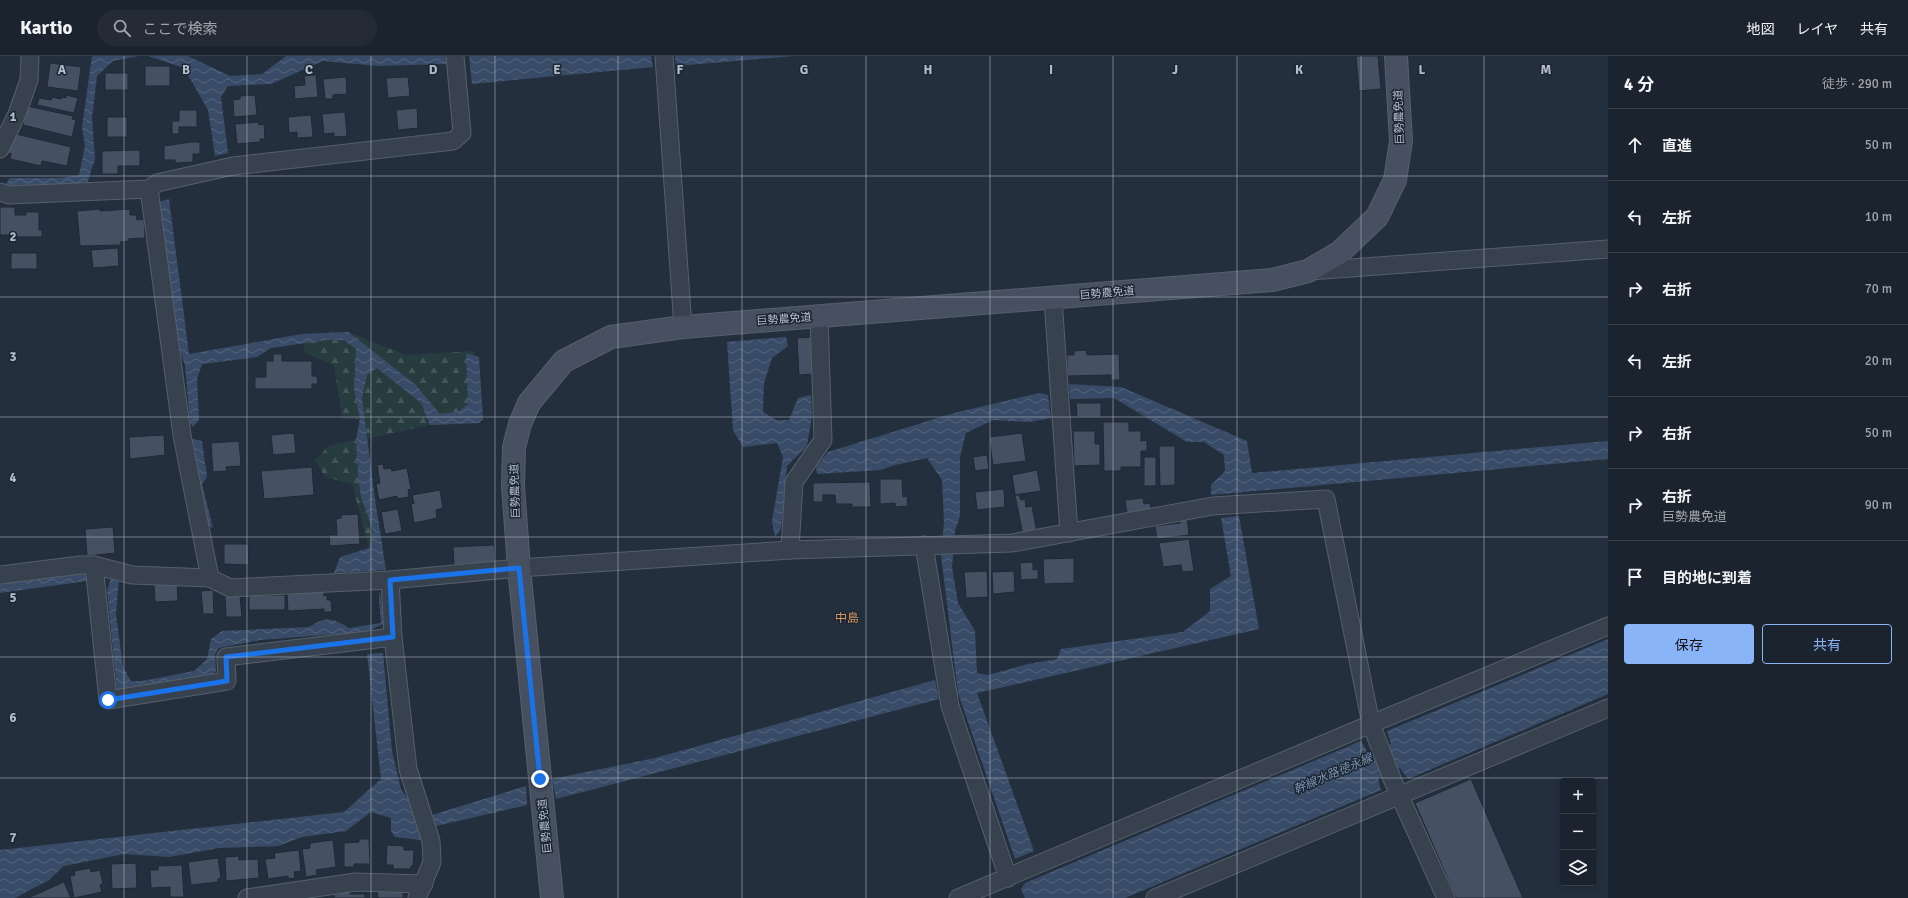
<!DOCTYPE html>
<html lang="ja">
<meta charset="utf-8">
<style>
body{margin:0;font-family:Signika,"Noto Sans JP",sans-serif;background:#242b36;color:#f1f3f6}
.controls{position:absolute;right:12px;bottom:12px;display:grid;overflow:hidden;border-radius:4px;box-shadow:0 2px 6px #0003}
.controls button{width:36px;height:36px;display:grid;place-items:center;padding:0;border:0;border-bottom:1px solid #39404a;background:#1b232e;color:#f1f3f6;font:20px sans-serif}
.stop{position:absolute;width:12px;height:12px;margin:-9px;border:3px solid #1a73e8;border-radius:50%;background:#fff}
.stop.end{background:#1a73e8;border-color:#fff;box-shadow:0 1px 4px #0008}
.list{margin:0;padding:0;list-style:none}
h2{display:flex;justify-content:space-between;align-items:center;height:52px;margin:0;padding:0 16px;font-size:17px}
h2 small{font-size:13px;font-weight:400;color:#a0a4aa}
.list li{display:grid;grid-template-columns:26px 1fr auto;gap:12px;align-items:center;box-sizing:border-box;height:72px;padding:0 16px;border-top:1px solid #39404a}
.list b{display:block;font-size:15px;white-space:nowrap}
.list p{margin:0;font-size:13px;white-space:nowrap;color:#a0a4aa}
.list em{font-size:13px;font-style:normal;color:#a0a4aa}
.actions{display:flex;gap:8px;padding:12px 16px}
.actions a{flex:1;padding:9px 0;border:1px solid #8ab4f8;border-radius:4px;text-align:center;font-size:14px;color:#8ab4f8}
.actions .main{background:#8ab4f8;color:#111}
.icon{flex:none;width:22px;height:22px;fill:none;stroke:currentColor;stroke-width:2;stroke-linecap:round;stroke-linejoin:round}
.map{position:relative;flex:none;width:1608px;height:842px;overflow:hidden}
header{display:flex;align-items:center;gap:24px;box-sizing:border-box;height:56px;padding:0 20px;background:#1b232e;border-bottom:1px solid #39404a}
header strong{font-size:19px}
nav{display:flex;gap:22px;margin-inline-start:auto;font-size:14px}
.search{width:280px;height:36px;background:#242b36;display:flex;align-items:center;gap:10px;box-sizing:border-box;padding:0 14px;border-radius:22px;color:#a0a4aa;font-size:15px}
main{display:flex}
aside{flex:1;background:#1b232e}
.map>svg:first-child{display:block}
</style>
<header>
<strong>Kartio</strong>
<div class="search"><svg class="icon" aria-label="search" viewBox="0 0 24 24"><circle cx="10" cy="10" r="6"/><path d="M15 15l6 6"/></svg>ここで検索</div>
<nav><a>地図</a><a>レイヤ</a><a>共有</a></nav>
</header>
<main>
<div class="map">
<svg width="1608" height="842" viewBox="0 0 1608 842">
<defs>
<pattern id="forest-firs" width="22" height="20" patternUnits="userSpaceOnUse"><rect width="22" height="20" fill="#263c3f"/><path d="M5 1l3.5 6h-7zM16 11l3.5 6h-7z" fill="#435659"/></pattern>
<pattern id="water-waves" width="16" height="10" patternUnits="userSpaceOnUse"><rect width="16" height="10" fill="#394c67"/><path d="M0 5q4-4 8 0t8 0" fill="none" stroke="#53647b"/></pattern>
</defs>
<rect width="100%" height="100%" fill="#242f3e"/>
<!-- forest -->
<path fill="url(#forest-firs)" d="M 348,276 L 406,299 L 474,295 L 479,367 L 430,369 L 367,383 L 376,451 L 383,492 L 369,492 L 352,428 L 325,421 L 315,404 L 330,389 L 356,384 L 360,363 L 342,363 L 334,309 L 305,297 L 302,279 Z"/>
<!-- water -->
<g fill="url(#water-waves)">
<path d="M 92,0 L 139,0 L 113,5 L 97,20 L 92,62 L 95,103 L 87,128 L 4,130 L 10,122 L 60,122 L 79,119 L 85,90 L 82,71 Z"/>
<path d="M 148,0 L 188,0 L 230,20 L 262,18 L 286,0 L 445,0 L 447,8 L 378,10 L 323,5 L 271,28 L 228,30 L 221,41 L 228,97 L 215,100 L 208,54 L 184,12 Z"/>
<path d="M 469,0 L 651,0 L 653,11 L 472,28 Z"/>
<path d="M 675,0 L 794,0 L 676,10 Z"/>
<path d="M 169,143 L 189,298 L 302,278 L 348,276 L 415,328 L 440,358 L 458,356 L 468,348 L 466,297 L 479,301 L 483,363 L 479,367 L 430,369 L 421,347 L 377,312 L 367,319 L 362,342 L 376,451 L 386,514 L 334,517 L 340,501 L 369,492 L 373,475 L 361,441 L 358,420 L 356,384 L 360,363 L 354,334 L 356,293 L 344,284 L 327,284 L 271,292 L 257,301 L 202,308 L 197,323 L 199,364 L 193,371 L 190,367 L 185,309 L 175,283 L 158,146 Z"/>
<path d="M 786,281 L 788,290 L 772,302 L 764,327 L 763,356 L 776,364 L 789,364 L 798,342 L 811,339 L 812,359 L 807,390 L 787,410 L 781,473 L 775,481 L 772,465 L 783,401 L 777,387 L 743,391 L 733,374 L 727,286 Z"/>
<path d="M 1069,328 L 1121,331 L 1247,385 L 1252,417 L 1608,385 L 1608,403 L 1211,439 L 1211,429 L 1225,415 L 1224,399 L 1204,386 L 1187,386 L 1114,342 L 1070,343 Z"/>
<path d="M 1039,337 L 1048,339 L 1051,362 L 1029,366 L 993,364 L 966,377 L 960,401 L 960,460 L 955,475 L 952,511 L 958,547 L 975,575 L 977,617 L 988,619 L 1028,608 L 1057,603 L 1061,593 L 1183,576 L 1210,555 L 1210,533 L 1231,520 L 1221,462 L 1239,460 L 1259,573 L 977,637 L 1034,795 L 1015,803 L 958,637 L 941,499 L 944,466 L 942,424 L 927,402 L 895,409 L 880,414 L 817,418 L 816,411 L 828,396 L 954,357 Z"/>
<path d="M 192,383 L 202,385 L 207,421 L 202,428 L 213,472 L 209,470 Z"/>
<path d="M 85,517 L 87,525 L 0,537 L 0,527 Z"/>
<path d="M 112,519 L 119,523 L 116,558 L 123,611 L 131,625 L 142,625 L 194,615 L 207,603 L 211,583 L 222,575 L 309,571 C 327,560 332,562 349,572 L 381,567 L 379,542 L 380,536 L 384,568 L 365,576 L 260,584 L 219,592 L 215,598 L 216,615 L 211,620 L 117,636 L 107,534 Z"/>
<path d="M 1608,583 L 1608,638 L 1408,723 L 1400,712 L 1378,722 L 1381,734 L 1125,842 L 1025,842 L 1021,833 L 1025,827 L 1361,685 L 1369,699 L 1391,688 L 1387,675 Z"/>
<path d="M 383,597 L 392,695 L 401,733 L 408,743 L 421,784 L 395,781 L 391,775 L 391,762 L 371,756 L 346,775 L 302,781 L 278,790 L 219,792 L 169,801 L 124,798 L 64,810 L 49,824 L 15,842 L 0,842 L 0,794 L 344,756 L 381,723 L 367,598 Z"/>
<path d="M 935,624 L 939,643 L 556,743 L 552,723 L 655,702 Z"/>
<path d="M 526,730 L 527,749 L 436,770 L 432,759 Z"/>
</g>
<!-- building -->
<g fill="#455162" stroke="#1f2835">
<path d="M 1356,0 L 1378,0 L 1381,33 L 1359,35 Z"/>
<path d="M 50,7 L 81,11 L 78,35 L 47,31 Z"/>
<rect x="145" y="10" width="25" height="20"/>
<rect x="105" y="17" width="23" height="17"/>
<path d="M 316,19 L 318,41 L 295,43 L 294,30 L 305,29 L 304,20 Z"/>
<path d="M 346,21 L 347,38 L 333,39 L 333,43 L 325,43 L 323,23 Z"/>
<path d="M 408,21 L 410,40 L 388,42 L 386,22 Z"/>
<path d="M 66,39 L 78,42 L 74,57 L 37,49 L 39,42 L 51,44 L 52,41 L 61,43 L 62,41 L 66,42 Z"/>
<path d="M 255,39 L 257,59 L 234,61 L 233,44 L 240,43 L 240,40 Z"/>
<path d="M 27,50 L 73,60 L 72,63 L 76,64 L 72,81 L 23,69 Z"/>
<path d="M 417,52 L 418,72 L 398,74 L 396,54 Z"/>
<path d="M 179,54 L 197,54 L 197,71 L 179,71 L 179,78 L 172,78 L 172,65 L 179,65 Z"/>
<path d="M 345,56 L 347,80 L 334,81 L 334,77 L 324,78 L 322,58 Z"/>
<path d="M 311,59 L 313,81 L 297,82 L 297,76 L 289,77 L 288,61 Z"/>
<rect x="107" y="61" width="20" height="20"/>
<path d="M 258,66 L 259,69 L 264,68 L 265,83 L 260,83 L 260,86 L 237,88 L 235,68 Z"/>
<path d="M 16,78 L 71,91 L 67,110 L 42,105 L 41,110 L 10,103 L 11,98 L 7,96 L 13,81 L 15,81 Z"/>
<path d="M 191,86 L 200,86 L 200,98 L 193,98 L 193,106 L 175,107 L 175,104 L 164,104 L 164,90 Z"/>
<path d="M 140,94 L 140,110 L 118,110 L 118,118 L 102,118 L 102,95 Z"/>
<path d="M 0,151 L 15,151 L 15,159 L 26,159 L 26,156 L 39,156 L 39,174 L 42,174 L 42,181 L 17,181 L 17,179 L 0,179 Z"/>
<path d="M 100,153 L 100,155 L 130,153 L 130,159 L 136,159 L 137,164 L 144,163 L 145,182 L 128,183 L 129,185 L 120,186 L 121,189 L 80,190 L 77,155 Z"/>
<path d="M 118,192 L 119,210 L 93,212 L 91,194 Z"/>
<rect x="11" y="197" width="26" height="16"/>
<path d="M 811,281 L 813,318 L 799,319 L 797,282 Z"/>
<path d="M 1086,294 L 1087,299 L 1119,298 L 1120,324 L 1111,324 L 1111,319 L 1067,320 L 1067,299 L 1074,299 L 1074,295 Z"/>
<path d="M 273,298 L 282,298 L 282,305 L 312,305 L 312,320 L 317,320 L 318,328 L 312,328 L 312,333 L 255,333 L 255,321 L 266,321 L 266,305 L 273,305 Z"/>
<path d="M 1076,347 L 1101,347 L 1101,361 L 1077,361 Z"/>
<path d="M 1103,366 L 1129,366 L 1129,375 L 1141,375 L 1141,385 L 1147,384 L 1147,395 L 1141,395 L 1141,411 L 1121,411 L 1121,415 L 1104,415 Z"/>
<path d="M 1073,375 L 1095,375 L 1095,388 L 1100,388 L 1100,409 L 1074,410 Z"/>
<path d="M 294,377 L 296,397 L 273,399 L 271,379 Z"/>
<path d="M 1022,377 L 1026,405 L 993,409 L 989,381 Z"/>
<path d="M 164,379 L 165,399 L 130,403 L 129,381 Z"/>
<path d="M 239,385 L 241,410 L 226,411 L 227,415 L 213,416 L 211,387 Z"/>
<path d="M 1159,390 L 1175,390 L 1175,429 L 1160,430 Z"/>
<path d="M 987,399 L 989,413 L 975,415 L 973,401 Z"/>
<rect x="1144" y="401" width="12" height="29"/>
<path d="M 383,408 L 384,413 L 391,412 L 392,415 L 407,412 L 411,433 L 408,434 L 409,441 L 397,443 L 397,440 L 379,444 L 376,428 L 380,427 L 377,409 Z"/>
<path d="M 312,411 L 314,439 L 264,443 L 261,415 Z"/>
<path d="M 1037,414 L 1041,435 L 1015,439 L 1012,419 Z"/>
<path d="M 880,423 L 902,423 L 903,441 L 907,440 L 908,450 L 895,451 L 895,447 L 880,448 Z"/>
<path d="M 870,426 L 871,451 L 852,451 L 852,448 L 836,448 L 835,439 L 823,439 L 823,446 L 813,446 L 813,427 Z"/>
<path d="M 1004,433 L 1005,451 L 977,454 L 975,436 Z"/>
<path d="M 440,434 L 443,452 L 436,454 L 437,462 L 414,467 L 411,448 L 414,447 L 412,439 Z"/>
<path d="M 1015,439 L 1019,439 L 1021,444 L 1025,443 L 1026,451 L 1032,450 L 1037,477 L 1023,479 Z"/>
<path d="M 1143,442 L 1144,448 L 1150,447 L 1151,454 L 1127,457 L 1125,444 Z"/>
<path d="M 398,453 L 402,475 L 385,478 L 381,456 Z"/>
<path d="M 358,458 L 360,488 L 330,490 L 329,479 L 337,479 L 336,463 L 341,462 L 341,459 Z"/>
<path d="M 1187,462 L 1189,479 L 1157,483 L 1155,470 L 1180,467 L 1179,463 Z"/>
<path d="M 113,471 L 115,497 L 87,500 L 85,473 Z"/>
<path d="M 1189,483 L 1194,515 L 1182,516 L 1181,509 L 1163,511 L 1159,487 Z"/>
<path d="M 224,488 L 248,488 L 249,509 L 224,508 Z"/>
<path d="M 494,489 L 495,506 L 454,509 L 453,491 Z"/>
<path d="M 1074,502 L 1074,527 L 1044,528 L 1043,503 Z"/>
<path d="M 1033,506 L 1033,514 L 1038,513 L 1038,523 L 1021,524 L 1020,507 Z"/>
<path d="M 987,515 L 988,541 L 966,542 L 964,516 Z"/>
<path d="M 1014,515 L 1015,536 L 993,538 L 992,516 Z"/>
<path d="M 177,525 L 178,545 L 155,546 L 154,526 Z"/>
<path d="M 312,532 L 312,536 L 324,536 L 324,540 L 327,539 L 327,544 L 331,544 L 332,556 L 324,556 L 324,553 L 288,555 L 287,538 L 297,537 L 297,533 Z"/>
<path d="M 213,534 L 214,558 L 203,558 L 201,535 Z"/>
<rect x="249" y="539" width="36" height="15"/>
<path d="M 225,540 L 240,540 L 242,561 L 226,561 Z"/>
<path d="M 1471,723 L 1523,842 L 1456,842 L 1415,747 Z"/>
<path d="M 359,783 L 369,783 L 370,808 L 354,808 L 354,811 L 344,811 L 344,787 L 359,786 Z"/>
<path d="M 333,784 L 336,811 L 316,814 L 317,819 L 306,821 L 302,793 L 310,792 L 310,787 Z"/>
<path d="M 387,789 L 404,790 L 404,794 L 414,794 L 413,810 L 411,810 L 411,813 L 393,813 L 393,809 L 386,809 Z"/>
<path d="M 299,794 L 301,815 L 294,816 L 295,822 L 288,823 L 288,820 L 268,823 L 265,803 L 275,802 L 274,797 Z"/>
<path d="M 239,800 L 239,804 L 258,803 L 259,822 L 226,825 L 225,801 Z"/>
<path d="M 218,802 L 221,822 L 218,823 L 218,826 L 191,829 L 188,806 Z"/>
<path d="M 136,807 L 137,832 L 112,833 L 111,808 Z"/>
<path d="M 182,809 L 184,841 L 170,841 L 170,831 L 151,832 L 150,814 L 158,814 L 158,810 Z"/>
<path d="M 90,812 L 91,816 L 100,814 L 103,828 L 100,829 L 102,836 L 74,842 L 70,820 L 75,819 L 74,815 Z"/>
<path d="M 64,826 L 71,842 L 28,842 Z"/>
<path d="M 339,834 L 350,834 L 350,838 L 365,838 L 365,842 L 334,842 L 334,838 L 339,838 Z"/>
<path d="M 403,834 L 403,842 L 378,842 L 377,835 Z"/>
</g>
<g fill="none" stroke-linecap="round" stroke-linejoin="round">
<defs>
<g id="street">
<path d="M 664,0 L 683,271"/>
<path d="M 0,93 L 17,58 L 29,24 L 30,0"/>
<path d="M 149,133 L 182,379 L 210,522 L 230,532 L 390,524 L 519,512 L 790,494 L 1012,487 L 1213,450 L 1326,443 L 1371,668 L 1393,725 L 1446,842"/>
<path d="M 0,136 L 9,139 L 149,133 L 157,127 L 233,110 L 453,85 L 462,77 L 455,0"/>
<path d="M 1310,215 L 1608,193"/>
<path d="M 1053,242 L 1069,477"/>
<path d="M 924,489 L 950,650 L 1008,822"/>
<path d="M 790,494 L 794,426 L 823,384 L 819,261"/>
<path d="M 94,509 L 108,644 L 227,625 L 226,601 L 393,581"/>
<path d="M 0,519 L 80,509 L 94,509 L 132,519 L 210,522"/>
<path d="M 390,524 L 393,581 L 408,713 L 431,785 L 432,806 L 417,842"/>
<path d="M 247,842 L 356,826 L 424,828"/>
<path d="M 958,842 L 1371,668 L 1608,570"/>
<path d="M 1155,842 L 1608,652"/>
</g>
<path id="secondary" d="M 552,842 L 519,512 L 513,430 L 514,391 L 520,368 L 529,347 L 564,305 L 611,281 L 683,271 L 1272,224 L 1308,215 L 1339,197 L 1377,161 L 1395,124 L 1401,85 L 1396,0"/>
</defs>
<!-- street casing -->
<use href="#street" stroke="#565f6c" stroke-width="19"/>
<!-- secondary casing -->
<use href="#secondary" stroke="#565f6c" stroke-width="24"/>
<!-- street -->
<use href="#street" stroke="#38414e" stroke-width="17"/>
<!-- secondary -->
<use href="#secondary" stroke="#465061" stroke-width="22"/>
</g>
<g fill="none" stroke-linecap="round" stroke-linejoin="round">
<!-- route -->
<path stroke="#1a73e8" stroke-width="5" d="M 108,644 L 227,625 L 226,601 L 393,581 L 390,524 L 519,512 L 540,723"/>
</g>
<!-- grid -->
<path fill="none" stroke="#b4bcc9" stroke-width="1" stroke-opacity="0.55" d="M 124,0 L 124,842M 247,0 L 247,842M 371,0 L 371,842M 495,0 L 495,842M 618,0 L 618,842M 742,0 L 742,842M 866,0 L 866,842M 990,0 L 990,842M 1113,0 L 1113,842M 1237,0 L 1237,842M 1361,0 L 1361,842M 1484,0 L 1484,842M 0,120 L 1608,120M 0,241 L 1608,241M 0,361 L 1608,361M 0,481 L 1608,481M 0,601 L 1608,601M 0,722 L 1608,722"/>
<g text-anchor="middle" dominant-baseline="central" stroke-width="3" stroke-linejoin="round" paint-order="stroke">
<!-- street labels -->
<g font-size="11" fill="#b4bcc9" stroke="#1d2633">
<text transform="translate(1399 61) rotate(-92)">巨勢農免道</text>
<text transform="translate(1107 237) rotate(-5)">巨勢農免道</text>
<text transform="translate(784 263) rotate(-4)">巨勢農免道</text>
<text transform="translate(515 435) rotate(-92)">巨勢農免道</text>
<text transform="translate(545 770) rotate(-96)">巨勢農免道</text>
</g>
<!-- neighbourhood labels -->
<g font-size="12" fill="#d59563" stroke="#1d2633">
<text x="847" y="562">中島</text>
</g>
<!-- water labels -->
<g font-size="12" font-style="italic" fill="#7c92b1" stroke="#1d2633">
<text transform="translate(1333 718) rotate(-23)">幹線水路徳永線</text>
</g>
</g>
<g font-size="13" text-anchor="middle" font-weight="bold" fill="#b4bcc9" stroke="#1d2633" stroke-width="3" stroke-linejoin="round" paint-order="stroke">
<text x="62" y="18">A</text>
<text x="186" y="18">B</text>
<text x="309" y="18">C</text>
<text x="433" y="18">D</text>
<text x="557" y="18">E</text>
<text x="680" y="18">F</text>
<text x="804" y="18">G</text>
<text x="928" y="18">H</text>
<text x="1051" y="18">I</text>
<text x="1175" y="18">J</text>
<text x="1299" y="18">K</text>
<text x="1422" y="18">L</text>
<text x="1546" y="18">M</text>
<text x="13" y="65">1</text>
<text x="13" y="185">2</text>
<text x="13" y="305">3</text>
<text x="13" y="426">4</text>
<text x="13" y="546">5</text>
<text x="13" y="666">6</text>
<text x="13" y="786">7</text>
</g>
</svg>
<div class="controls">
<button>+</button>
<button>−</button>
<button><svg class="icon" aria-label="layers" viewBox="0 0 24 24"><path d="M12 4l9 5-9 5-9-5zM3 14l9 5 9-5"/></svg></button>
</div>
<div class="stop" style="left:108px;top:644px"></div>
<div class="stop end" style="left:540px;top:723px"></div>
</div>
<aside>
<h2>4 分<small>徒歩 · 290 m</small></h2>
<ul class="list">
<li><svg class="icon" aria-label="ahead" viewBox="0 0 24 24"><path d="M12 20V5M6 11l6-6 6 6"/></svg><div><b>直進</b></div><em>50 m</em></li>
<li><svg class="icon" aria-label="left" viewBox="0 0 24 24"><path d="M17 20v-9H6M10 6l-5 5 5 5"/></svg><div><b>左折</b></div><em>10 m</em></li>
<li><svg class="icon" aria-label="right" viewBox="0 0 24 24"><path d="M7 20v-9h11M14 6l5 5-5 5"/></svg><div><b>右折</b></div><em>70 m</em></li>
<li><svg class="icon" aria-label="left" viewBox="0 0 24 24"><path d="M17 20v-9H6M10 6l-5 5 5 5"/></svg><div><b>左折</b></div><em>20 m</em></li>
<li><svg class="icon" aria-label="right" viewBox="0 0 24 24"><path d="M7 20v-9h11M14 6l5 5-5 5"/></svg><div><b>右折</b></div><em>50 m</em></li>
<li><svg class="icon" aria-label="right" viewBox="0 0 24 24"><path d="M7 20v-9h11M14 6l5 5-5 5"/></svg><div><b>右折</b><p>巨勢農免道</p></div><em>90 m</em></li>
<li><svg class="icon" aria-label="arrive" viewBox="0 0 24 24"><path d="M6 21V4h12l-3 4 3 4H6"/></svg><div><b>目的地に到着</b></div></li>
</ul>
<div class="actions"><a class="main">保存</a><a>共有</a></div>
</aside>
</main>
